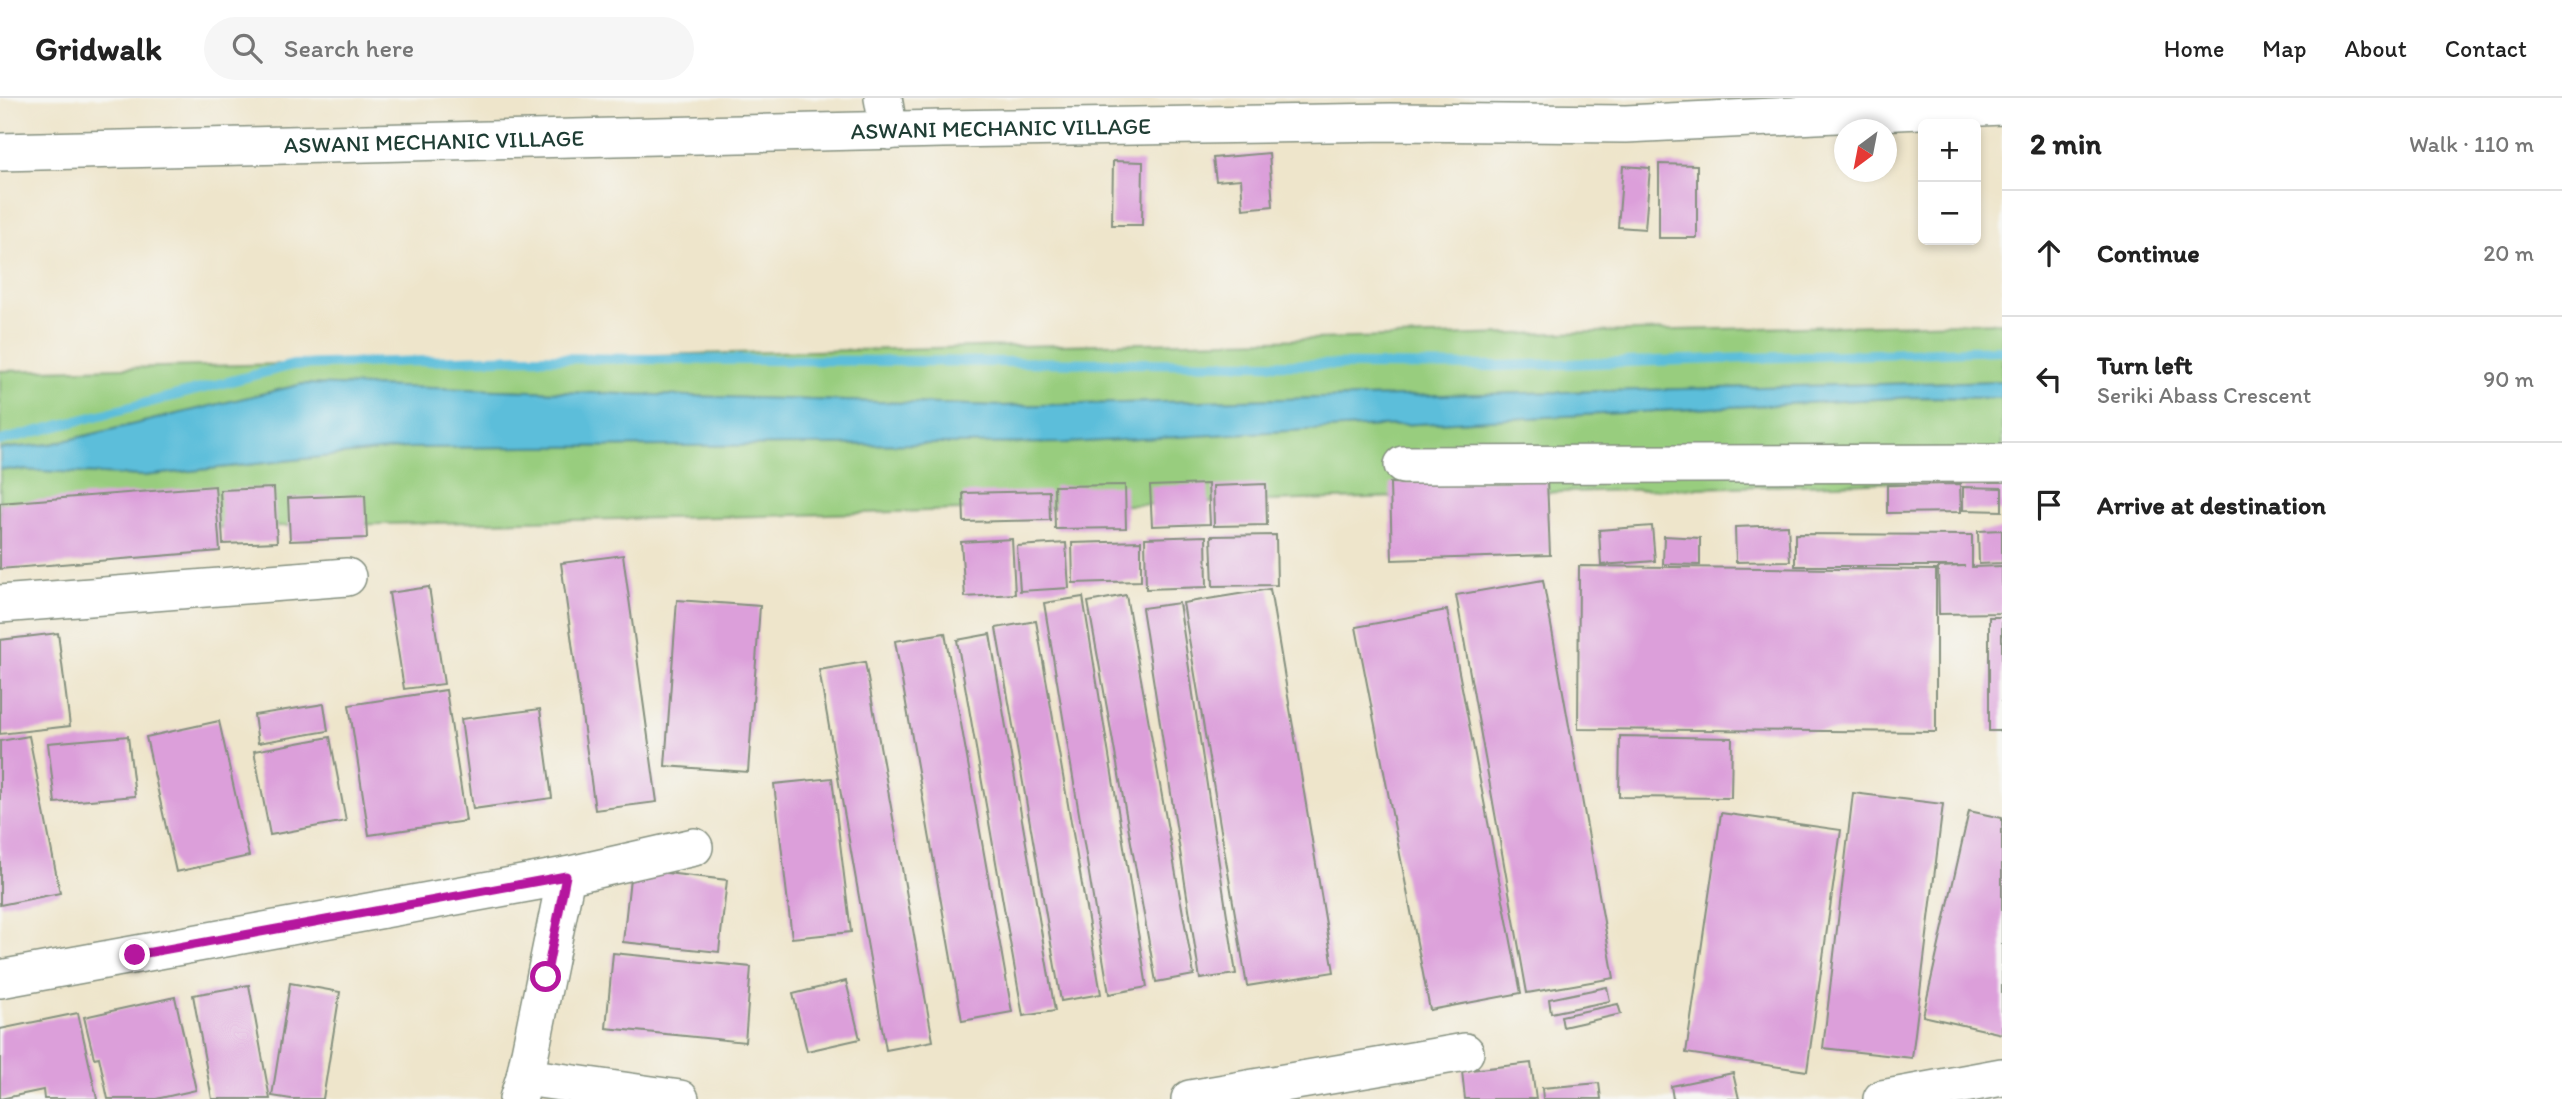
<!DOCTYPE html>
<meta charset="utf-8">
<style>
body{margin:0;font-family:Itim,sans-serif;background:#f6f6f6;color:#222}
.controls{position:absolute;right:21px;top:21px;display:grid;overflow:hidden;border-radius:10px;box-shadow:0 4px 10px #0003}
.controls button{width:63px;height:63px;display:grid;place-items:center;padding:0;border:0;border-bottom:2px solid #e0e0e0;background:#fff;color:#222;font:35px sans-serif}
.compass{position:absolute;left:1834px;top:21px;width:63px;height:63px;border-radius:50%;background:#fff;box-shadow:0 4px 10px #0003;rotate:212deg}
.stop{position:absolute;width:21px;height:21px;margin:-16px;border:5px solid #b5179e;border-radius:50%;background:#fff}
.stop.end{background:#b5179e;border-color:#fff;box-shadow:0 2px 7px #0008}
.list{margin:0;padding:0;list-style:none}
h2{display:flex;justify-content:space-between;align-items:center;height:91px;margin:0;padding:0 28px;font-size:30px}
h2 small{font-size:23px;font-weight:400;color:#767676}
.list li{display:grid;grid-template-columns:46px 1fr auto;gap:21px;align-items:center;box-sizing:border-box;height:126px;padding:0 28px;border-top:2px solid #e0e0e0}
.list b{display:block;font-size:26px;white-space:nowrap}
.list p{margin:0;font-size:23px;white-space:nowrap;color:#767676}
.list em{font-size:23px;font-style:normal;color:#767676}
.icon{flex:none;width:38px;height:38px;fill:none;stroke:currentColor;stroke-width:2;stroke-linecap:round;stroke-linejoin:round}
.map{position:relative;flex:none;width:2002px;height:1001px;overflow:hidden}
header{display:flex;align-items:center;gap:42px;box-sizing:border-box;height:98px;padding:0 35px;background:#fff;border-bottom:2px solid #e0e0e0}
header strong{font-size:33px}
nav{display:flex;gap:38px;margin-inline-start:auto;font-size:24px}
.search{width:490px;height:63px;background:#f6f6f6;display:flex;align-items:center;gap:18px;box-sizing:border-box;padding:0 24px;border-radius:38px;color:#767676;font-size:26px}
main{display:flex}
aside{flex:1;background:#fff}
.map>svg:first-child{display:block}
</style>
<header>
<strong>Gridwalk</strong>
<div class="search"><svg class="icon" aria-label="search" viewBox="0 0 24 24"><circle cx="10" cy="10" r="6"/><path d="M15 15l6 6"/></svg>Search here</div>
<nav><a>Home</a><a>Map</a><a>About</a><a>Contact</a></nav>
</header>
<main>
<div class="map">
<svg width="2002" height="1001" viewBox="0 0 2002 1001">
<rect width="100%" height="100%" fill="#f6f6f2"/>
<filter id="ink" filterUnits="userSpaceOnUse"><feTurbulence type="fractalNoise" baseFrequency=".0143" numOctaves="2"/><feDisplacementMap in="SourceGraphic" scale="14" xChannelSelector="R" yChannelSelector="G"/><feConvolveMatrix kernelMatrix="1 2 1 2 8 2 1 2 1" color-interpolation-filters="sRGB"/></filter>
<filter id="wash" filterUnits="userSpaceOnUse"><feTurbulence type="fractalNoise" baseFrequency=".00686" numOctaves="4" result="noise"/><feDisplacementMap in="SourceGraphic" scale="28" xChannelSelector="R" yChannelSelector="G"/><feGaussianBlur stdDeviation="1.57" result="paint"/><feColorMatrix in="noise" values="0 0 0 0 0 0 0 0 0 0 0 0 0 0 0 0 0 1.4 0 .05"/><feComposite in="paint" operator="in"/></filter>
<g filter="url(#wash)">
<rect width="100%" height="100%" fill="#eee5cb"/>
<!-- green -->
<g fill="#98cd7e" stroke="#5c8559" stroke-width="2">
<path d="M 2002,224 L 2002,283 L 1002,308 L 303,286 L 51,346 L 0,351 L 0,273 Z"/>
<path d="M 1914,299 L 2002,300 L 2002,381 L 761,418 L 0,434 L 0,371 L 143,378 L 406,350 L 1066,345 Z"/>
</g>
<!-- water -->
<path fill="#5bbeda" stroke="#3d7e87" stroke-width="2" d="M 2002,283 L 2002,300 L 1914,299 L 1065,345 L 406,350 L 143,378 L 0,371 L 0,351 L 51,346 L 303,286 L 1002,308 Z"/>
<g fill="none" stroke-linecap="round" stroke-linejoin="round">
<!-- stream -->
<path stroke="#5bbeda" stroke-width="10" d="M 0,343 L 293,267 L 524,260 L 1499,268 L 2002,252"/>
</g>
<g id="blocks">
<!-- building -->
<g fill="#dc9fda">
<path d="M 1269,55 L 1273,108 L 1243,111 L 1241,81 L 1216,83 L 1213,60 Z"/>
<path d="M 1113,63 L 1143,64 L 1142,127 L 1112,127 Z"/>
<path d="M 1659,66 L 1697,67 L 1697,140 L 1659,140 Z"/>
<path d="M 1623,68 L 1650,70 L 1645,131 L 1618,129 Z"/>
<path d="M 1547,381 L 1550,457 L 1392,462 L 1390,385 Z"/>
<path d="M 1208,386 L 1210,426 L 1152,428 L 1150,388 Z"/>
<path d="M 1266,386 L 1267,427 L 1214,428 L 1213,388 Z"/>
<path d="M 1960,386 L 1961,414 L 1887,415 L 1887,387 Z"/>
<path d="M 1125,387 L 1126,430 L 1055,431 L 1054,388 Z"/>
<path d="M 215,388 L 220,453 L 0,471 L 0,405 Z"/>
<path d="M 1963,389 L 2002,390 L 2002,413 L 1963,412 Z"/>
<path d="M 274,390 L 277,444 L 223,446 L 220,392 Z"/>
<path d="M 1049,393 L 1050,422 L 964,424 L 963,395 Z"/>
<path d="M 365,397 L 367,440 L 290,443 L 288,400 Z"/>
<path d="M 1788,427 L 1790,463 L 1736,464 L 1735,429 Z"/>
<path d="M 1652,428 L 1655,463 L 1601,467 L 1599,432 Z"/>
<path d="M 2002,432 L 2002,465 L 1979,466 L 1978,433 Z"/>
<path d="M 1795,436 L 1972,437 L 1972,469 L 2002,468 L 2002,515 L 1939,516 L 1938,469 L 1965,468 L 1795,468 Z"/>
<path d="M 1276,437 L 1277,487 L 1213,488 L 1211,438 Z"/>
<path d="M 1206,438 L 1207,489 L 1146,491 L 1145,440 Z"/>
<path d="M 1664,438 L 1700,440 L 1700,467 L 1663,466 Z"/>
<path d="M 1012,441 L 1015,496 L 965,499 L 961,444 Z"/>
<path d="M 1141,443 L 1141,483 L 1073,485 L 1072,445 Z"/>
<path d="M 1066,445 L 1069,490 L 1020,493 L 1017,448 Z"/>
<path d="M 623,457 L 657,704 L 595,712 L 561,465 Z"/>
<path d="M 1579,468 L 1936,472 L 1936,634 L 1578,631 Z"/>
<path d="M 1543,482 L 1614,880 L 1527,895 L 1456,497 Z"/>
<path d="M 429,489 L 444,586 L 404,591 L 389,495 Z"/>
<path d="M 1270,491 L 1334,874 L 1247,888 L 1183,505 Z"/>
<path d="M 1126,497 L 1194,877 L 1156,884 L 1088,504 Z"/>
<path d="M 1083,499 L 1147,889 L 1109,896 L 1044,505 Z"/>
<path d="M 677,502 L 760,508 L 748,674 L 665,668 Z"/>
<path d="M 1179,505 L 1236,876 L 1200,881 L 1142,510 Z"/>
<path d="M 1447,512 L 1521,895 L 1430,912 L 1356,529 Z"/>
<rect x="1989" y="519" width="13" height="114"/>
<path d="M 1036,523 L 1101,896 L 1061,903 L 996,530 Z"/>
<path d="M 58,535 L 70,628 L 0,636 L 0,542 Z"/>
<path d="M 945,535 L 1012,914 L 962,923 L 895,543 Z"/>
<path d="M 990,536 L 1055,913 L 1023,918 L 957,542 Z"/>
<path d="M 865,564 L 933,943 L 886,952 L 819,572 Z"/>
<path d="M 446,592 L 466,723 L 369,737 L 349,607 Z"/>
<path d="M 324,606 L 328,633 L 258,645 L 254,617 Z"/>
<path d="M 540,611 L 552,700 L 473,711 L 461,621 Z"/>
<path d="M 219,623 L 249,758 L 176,774 L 146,639 Z"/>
<path d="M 29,638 L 60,795 L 0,807 L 0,643 Z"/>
<path d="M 128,638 L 135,698 L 55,705 L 48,645 Z"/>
<path d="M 1620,638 L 1732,640 L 1731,700 L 1619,699 Z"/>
<path d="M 330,639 L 346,723 L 270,737 L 254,653 Z"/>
<path d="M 832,680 L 851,834 L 792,840 L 774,686 Z"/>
<path d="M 1853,695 L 1943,706 L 1912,960 L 1823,950 Z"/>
<path d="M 1969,713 L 2002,720 L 2002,936 L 1923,918 Z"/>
<path d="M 1721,715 L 1841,732 L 1807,973 L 1686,955 Z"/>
<path d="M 631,771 L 727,782 L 719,854 L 623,844 Z"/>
<path d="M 613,855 L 751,869 L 745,944 L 606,930 Z"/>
<path d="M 846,883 L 860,941 L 807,953 L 793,896 Z"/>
<path d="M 290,885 L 340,894 L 323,1001 L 291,1001 L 272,998 Z"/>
<path d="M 249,887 L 270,1001 L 212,1001 L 193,897 Z"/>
<path d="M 1607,889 L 1610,903 L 1551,915 L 1549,901 Z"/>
<path d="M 175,899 L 196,992 L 156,1001 L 108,1001 L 99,959 L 94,960 L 84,919 Z"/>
<path d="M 1618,906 L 1621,916 L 1563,929 L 1561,918 Z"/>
<path d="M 78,915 L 97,1001 L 44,1001 L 43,992 L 0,1001 L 0,931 Z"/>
<path d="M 1531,965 L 1536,1001 L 1465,1001 L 1462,973 Z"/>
<path d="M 1733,975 L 1739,1001 L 1673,1001 L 1671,988 Z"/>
<path d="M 1599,985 L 1601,1001 L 1543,1001 L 1542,990 Z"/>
</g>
</g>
</g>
<g filter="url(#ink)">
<use href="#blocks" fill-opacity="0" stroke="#869180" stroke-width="2"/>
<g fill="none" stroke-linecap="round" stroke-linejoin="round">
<defs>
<g id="minor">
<path d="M 883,0 L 889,33"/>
<path id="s1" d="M 0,54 L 943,31 L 1391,24 L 1626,26 L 2002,8"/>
<path d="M 1403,367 L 2002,365"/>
<path d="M 0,506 L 347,479"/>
<path d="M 0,881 L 566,778"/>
<path d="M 525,979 L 680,1001"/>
<path d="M 518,1001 L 525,979 L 566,778 L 694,749"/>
<path d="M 1190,1001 L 1465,954"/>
<path d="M 1882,1001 L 2002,979"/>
</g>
</defs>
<!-- minor casing -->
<use href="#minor" stroke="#869180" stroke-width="40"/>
<!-- minor -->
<use href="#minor" stroke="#fff" stroke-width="37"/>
</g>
</g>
<g fill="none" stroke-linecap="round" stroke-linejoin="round" filter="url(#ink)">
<!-- route -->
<path stroke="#b5179e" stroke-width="9" d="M 135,857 L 566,778 L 546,879"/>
</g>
<g text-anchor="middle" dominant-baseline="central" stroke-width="5" stroke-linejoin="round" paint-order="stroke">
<!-- street labels -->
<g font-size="23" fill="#1f3d34" stroke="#f6f6f2">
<text stroke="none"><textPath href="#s1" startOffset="1001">ASWANI MECHANIC VILLAGE</textPath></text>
<text stroke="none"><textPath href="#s1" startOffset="434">ASWANI MECHANIC VILLAGE</textPath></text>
</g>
</g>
</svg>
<div class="controls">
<button>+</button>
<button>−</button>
</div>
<svg class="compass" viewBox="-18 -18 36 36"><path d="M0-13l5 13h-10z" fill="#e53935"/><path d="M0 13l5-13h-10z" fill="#767676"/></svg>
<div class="stop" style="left:546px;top:879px"></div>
<div class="stop end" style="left:135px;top:857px"></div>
</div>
<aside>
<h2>2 min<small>Walk · 110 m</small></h2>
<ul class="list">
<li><svg class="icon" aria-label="ahead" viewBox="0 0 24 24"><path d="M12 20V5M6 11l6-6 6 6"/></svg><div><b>Continue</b></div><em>20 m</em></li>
<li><svg class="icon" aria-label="left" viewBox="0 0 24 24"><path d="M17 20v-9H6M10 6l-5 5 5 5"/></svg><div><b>Turn left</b><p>Seriki Abass Crescent</p></div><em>90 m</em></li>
<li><svg class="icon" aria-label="arrive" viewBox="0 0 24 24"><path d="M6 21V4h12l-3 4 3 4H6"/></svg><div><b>Arrive at destination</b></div></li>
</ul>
</aside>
</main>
